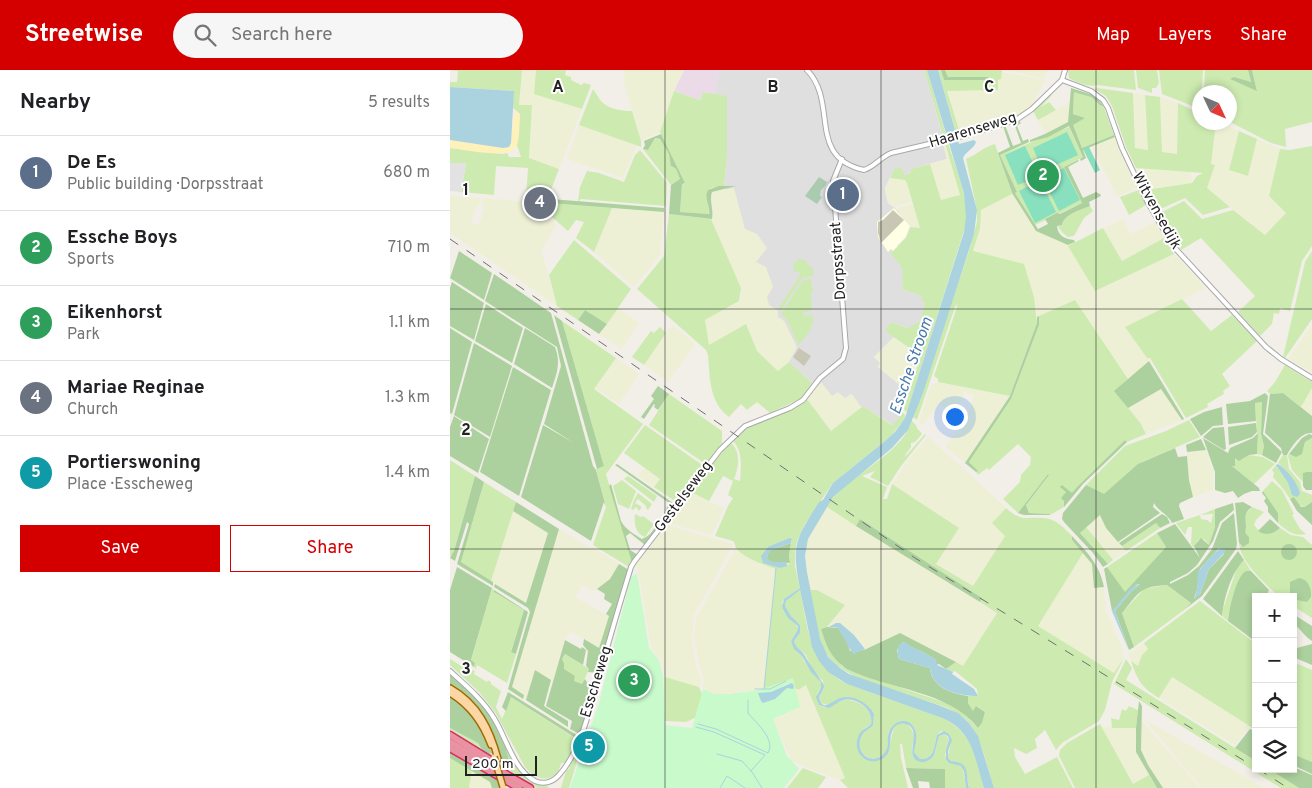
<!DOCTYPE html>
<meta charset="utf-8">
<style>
body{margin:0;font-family:Overpass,sans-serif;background:#f6f6f6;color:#202124}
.controls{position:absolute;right:15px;bottom:15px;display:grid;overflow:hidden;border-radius:0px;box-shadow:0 2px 8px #0003}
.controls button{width:45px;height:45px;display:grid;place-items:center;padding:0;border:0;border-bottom:1px solid #e0e0e0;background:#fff;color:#202124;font:25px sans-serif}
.compass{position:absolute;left:742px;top:15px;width:45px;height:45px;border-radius:50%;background:#fff;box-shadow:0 2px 8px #0003;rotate:134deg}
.scale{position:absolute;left:15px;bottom:12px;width:72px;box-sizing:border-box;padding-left:5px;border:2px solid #222;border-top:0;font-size:14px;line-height:18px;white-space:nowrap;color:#222;-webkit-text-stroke:4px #fff;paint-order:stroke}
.you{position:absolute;left:504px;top:346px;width:18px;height:18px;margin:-12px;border:4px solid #fff;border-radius:50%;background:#1a73e8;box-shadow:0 0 0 8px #1a73e833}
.badge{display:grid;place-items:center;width:32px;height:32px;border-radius:50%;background:#d40000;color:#fff;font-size:16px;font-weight:700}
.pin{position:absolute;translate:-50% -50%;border:2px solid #fff;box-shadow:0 1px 5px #0006}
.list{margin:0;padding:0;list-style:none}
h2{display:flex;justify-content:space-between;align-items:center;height:65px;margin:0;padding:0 20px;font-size:21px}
h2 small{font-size:16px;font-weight:400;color:#757577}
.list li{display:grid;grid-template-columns:32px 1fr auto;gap:15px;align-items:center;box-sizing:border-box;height:75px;padding:0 20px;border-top:1px solid #e0e0e0}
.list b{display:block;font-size:19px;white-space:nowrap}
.list p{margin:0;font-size:16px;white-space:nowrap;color:#757577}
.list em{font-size:16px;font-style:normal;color:#757577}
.actions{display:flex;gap:10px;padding:15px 20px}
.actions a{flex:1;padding:11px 0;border:1px solid #d40000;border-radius:0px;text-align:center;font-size:18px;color:#d40000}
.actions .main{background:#d40000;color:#fff}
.icon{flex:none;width:28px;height:28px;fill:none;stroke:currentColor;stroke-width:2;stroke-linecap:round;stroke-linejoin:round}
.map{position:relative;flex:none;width:862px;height:718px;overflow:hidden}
header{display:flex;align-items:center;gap:30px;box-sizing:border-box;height:70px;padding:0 25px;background:#d40000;color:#fff}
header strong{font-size:24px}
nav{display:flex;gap:28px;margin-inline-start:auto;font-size:18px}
.search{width:350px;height:45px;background:#f6f6f6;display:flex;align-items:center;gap:12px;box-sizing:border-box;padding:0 18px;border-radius:28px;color:#757577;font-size:19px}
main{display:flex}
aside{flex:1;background:#fff}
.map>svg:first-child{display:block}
</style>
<header>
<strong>Streetwise</strong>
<div class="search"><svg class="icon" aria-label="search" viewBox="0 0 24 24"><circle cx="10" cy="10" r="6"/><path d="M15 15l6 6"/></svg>Search here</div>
<nav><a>Map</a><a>Layers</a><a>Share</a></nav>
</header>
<main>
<aside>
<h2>Nearby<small>5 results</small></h2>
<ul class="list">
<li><span class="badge" style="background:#5c6f8a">1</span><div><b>De Es</b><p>Public building · Dorpsstraat</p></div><em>680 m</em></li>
<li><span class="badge" style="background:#2e9e5b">2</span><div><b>Essche Boys</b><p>Sports</p></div><em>710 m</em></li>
<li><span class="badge" style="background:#2e9e5b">3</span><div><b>Eikenhorst</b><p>Park</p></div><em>1.1 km</em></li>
<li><span class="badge" style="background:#6b7280">4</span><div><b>Mariae Reginae</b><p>Church</p></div><em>1.3 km</em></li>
<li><span class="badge" style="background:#0f9aa8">5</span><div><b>Portierswoning</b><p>Place · Esscheweg</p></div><em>1.4 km</em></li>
</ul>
<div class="actions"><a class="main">Save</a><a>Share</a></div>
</aside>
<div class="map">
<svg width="862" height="718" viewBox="0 0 862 718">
<rect width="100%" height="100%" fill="#f2efe9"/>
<!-- residential -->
<path fill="#e0dfdf" d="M 270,0 L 474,0 L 495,73 L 493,74 L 497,89 L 460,99 L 461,103 L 454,105 L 444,99 L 435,118 L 438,133 L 447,139 L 461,157 L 455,169 L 440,184 L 447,190 L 453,199 L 454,205 L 452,219 L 473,226 L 472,229 L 475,233 L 471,252 L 457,258 L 441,252 L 435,261 L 444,267 L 424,287 L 430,293 L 428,297 L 457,321 L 449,348 L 443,355 L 413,336 L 411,337 L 400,324 L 395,329 L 382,326 L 368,318 L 336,290 L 315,243 L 294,160 L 274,116 L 277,88 L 277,27 L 264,24 Z"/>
<!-- industrial -->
<path fill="#ebdbe8" d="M 234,0 L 270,0 L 264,24 L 253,22 L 250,30 L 224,21 Z"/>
<!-- education -->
<path fill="#ffffe5" d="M 444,138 L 460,156 L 456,167 L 447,176 L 448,177 L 444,182 L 441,179 L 438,182 L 428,167 L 427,152 Z"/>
<!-- construction -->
<g fill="#c7c7b4">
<path d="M 443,140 L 454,150 L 431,173 L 428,163 L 428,152 L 433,150 Z"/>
<path d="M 349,278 L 361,286 L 354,296 L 343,287 Z"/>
</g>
<!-- farmland -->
<g fill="#eef0d5">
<path d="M 72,0 L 86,0 L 84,24 L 132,39 L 109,99 L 79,89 L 82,35 L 69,35 Z"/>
<path d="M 175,0 L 234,0 L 224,21 L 210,62 L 191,71 L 174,13 Z"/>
<path d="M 556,0 L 597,0 L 595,9 Z"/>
<path d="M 552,2 L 595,10 L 581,38 L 560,51 L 510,64 L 497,21 L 548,20 L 548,10 L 551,9 Z"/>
<path d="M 683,23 L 695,25 L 698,80 L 685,78 Z"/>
<path d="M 710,27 L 728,33 L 727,84 L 712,82 Z"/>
<path d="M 620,32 L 618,52 L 595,64 L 588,50 Z"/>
<path d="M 766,53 L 771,53 L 789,61 L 779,100 L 798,106 L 807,69 L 830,79 L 819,126 L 836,143 L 815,165 L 757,118 L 765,95 L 761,94 Z"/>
<path d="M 129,55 L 187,74 L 173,108 L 117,89 Z"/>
<path d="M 665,67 L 687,117 L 667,127 L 642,76 Z"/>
<path d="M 495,73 L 510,125 L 491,130 L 480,94 L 497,89 L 493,74 Z"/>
<path d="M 686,98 L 741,102 L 742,113 L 696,120 Z"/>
<path d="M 440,108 L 455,110 L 457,113 L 463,132 L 443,137 L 438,133 L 435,120 Z"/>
<path d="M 284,118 L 295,159 L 307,164 L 317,178 L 306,192 L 316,197 L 323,217 L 317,227 L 319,235 L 328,241 L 328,247 L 334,251 L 347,277 L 339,292 L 328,301 L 307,281 L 296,255 L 259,275 L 255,250 L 290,231 L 291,222 L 261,149 L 262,149 L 263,142 L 261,126 L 262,122 Z"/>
<path d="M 562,123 L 586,161 L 618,175 L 645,221 L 724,184 L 756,218 L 675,257 L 697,288 L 699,288 L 699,291 L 678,309 L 625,230 L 587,247 L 584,227 L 531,184 L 523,182 L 530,159 L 531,140 L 561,125 Z"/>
<path d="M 0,126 L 31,128 L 29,135 L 26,138 L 21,152 L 26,155 L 29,154 L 34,138 L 32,136 L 34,128 L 79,132 L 107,155 L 98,167 L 99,169 L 91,179 L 107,236 L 0,163 Z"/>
<path d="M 463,134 L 470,158 L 461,157 L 450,145 L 449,142 L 444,139 Z"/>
<path d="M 162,138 L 214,142 L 210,185 L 184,217 L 144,182 Z"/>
<path d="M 673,149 L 681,164 L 705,152 L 714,168 L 672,191 L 654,158 Z"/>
<path d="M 168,238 L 189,253 L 171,279 L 150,264 Z"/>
<path d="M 222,255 L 245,274 L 218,312 L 194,295 Z"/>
<path d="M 862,255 L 862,302 L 838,289 Z"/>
<path d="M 444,267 L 471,285 L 454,340 L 452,337 L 457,321 L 428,297 L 431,293 L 424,287 Z"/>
<path d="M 166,288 L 189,304 L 169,334 L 145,318 Z"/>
<path d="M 371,312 L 382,326 L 388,322 L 395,328 L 402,324 L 411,337 L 381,361 L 357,329 Z"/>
<path d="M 488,312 L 560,326 L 515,393 L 495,376 L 516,351 L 524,326 L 523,325 L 514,322 L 506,347 L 490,334 L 472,355 L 469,352 L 481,315 Z"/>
<path d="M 862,318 L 862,346 L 851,337 Z"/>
<path d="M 711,319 L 732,350 L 696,364 L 694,358 L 678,338 Z"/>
<path d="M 478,367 L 524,408 L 556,438 L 543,453 L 555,466 L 523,516 L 486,493 L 508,458 L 442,414 L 459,389 Z"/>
<path d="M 756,380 L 763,402 L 763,420 L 743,427 L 739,410 L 737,382 Z"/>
<path d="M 194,398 L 210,409 L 204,417 L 188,406 Z"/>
<path d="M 241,422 L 274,438 L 262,465 L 218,453 Z"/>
<path d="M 377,437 L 547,543 L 513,597 L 450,563 L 414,579 L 414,576 L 406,567 L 390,553 L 378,557 L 395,535 L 367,520 L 360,520 L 355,486 L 358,469 Z"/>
<path d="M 63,441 L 98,462 L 76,533 L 46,514 L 44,517 L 41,511 Z"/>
<path d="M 650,444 L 660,463 L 676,481 L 663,490 L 636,457 Z"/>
<path d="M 216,455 L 280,473 L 283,475 L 244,545 L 242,567 L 245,590 L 251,612 L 249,617 L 215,607 L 211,591 L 201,578 L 190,511 L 186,494 Z"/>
<path d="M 109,459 L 142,479 L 143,477 L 169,494 L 160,509 L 144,521 L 132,515 L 125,527 L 159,546 L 149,578 L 120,561 L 114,572 L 103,611 L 85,601 L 76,630 L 73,629 L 74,624 L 62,617 Z"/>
<path d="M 286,478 L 312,495 L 326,499 L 314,619 L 262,625 L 252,617 L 254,612 L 248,591 L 244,565 L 246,548 Z"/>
<path d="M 633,483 L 642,494 L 644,517 L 654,517 L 656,541 L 673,580 L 674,588 L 664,603 L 587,556 Z"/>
<path d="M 694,573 L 698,579 L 692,585 L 688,596 L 682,592 L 678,585 Z"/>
<path d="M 722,607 L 798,655 L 799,656 L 785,675 L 709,628 Z"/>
<path d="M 356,615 L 396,708 L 390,710 L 342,692 L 323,650 L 348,638 L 346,620 Z"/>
<path d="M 695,650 L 814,718 L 752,718 Z"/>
<path d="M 692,651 L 750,718 L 713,718 L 698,695 L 691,679 Z"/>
<path d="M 651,657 L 686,658 L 686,682 L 699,705 L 683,714 Z"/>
<path d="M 22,700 L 41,712 L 42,718 L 19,718 Z"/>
</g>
<!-- grass -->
<g fill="#cdebb0" fill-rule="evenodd">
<path d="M 0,0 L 72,0 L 69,35 L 82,35 L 79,88 L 109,99 L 99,125 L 96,129 L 76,128 L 78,98 L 46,96 L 44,125 L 11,122 L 16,94 L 0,93 L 0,78 L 52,84 L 57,83 L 59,87 L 71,87 L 67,75 L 70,44 L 62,37 L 63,21 L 0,17 L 0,12 L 7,12 L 8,1 Z"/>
<path d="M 86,0 L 116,0 L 115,5 L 121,7 L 121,10 L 131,15 L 134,13 L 141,15 L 132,39 L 84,24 Z"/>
<path d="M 474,0 L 477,0 L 497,68 L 494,69 Z"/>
<path d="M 488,0 L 491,0 L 494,10 L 541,9 L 538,7 L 498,7 L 495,0 L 556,0 L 552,0 L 551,9 L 548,10 L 548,20 L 497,21 L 510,63 L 539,57 L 507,66 Z"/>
<path d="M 618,0 L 684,0 L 686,20 L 647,15 C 639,18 626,12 619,8 Z"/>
<path d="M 686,0 L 707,0 L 709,13 L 706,18 L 702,18 L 702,23 L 688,18 Z"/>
<path d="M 709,0 L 753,0 L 752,17 L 745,37 L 712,24 Z"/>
<path d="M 755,0 L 798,0 L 801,13 L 784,7 L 807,20 L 802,0 L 862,0 L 862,52 L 835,59 L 836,77 L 821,73 L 780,52 L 779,22 L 754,22 Z"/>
<path d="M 647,18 L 683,23 L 685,78 L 698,80 L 695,25 L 710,27 L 712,82 L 727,84 L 728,33 L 749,43 L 749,52 L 766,53 L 761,94 L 765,95 L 757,118 L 780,137 L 753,145 L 735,128 L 706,141 L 696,120 L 742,113 L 747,106 L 753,103 L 686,98 L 676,77 L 662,36 L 656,26 L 644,19 Z"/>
<path d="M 143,19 C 146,23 148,27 150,30 C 157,39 172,41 182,41 L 191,71 L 191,77 L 129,55 Z"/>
<path d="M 224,21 L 250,30 L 253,22 L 277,26 L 277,88 L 274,116 L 261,118 L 256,127 L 260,138 L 258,144 L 230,142 L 232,114 L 235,113 L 210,62 Z"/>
<path d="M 624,21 L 641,27 L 651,36 L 653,35 L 664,65 L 632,78 L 622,55 L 634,48 L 623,44 Z"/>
<path d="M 598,25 L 602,25 L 591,37 L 599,32 L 606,40 L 588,50 L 583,41 Z"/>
<path d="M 619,57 L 633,87 L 614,97 L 632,133 L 585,155 L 565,123 L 567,122 L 550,85 Z"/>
<path d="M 789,61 L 807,69 L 798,106 L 779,100 Z"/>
<path d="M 205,68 L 211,70 L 219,84 L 222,97 L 226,99 L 230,109 L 221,115 L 193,79 L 198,80 Z"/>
<path d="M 495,73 L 498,73 C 506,100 519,125 516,154 L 457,342 L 454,340 L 471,286 L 435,261 L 441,252 L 457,258 L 473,250 L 471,248 L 475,233 L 471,229 L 472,226 L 452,219 C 454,201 454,196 440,184 L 455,169 L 461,157 L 470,158 L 457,113 L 455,110 L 440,108 L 444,99 L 451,97 L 454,105 L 461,103 L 460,99 L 480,94 L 491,130 L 510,125 Z"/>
<path d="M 545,74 L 562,124 L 531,140 L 530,159 L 523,181 L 574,194 L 584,227 L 587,253 L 560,326 L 488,312 L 488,309 L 484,306 L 507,237 L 506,234 L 467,350 L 463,347 L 519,181 L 527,152 L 527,140 L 516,89 C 525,86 533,77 545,74 Z"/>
<path d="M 862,76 L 862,176 L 852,191 L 840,241 L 830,238 L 829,244 L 824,243 L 822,254 L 810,266 L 788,242 L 805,226 L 751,168 L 731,180 L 708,144 L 734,131 L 752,149 L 783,140 L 815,165 L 836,143 L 819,126 L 830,79 L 840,80 Z"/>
<path d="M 190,80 L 217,113 L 216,136 L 131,129 L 128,132 L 130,117 L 137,101 L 149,103 L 174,112 L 185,85 Z"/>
<path d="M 689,120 L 696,135 L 679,145 L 670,127 Z"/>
<path d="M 99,133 L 162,138 L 144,182 L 126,168 L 134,152 L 126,150 L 118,161 L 94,140 Z"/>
<path d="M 640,136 L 643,141 L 634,148 L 624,166 L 618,167 L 612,162 L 608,156 L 612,155 C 614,144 631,140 640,136 Z"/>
<path d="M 219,144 L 261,149 L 291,218 L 289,231 L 255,250 L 259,275 L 296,254 L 307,281 L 328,301 L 339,292 L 363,314 L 352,328 L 320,343 L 307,332 L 297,340 L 291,334 L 279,347 C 259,332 260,308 258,285 L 256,280 L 187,219 L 214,186 Z"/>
<path d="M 653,158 L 672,191 L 714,168 L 724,184 L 645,221 L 618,176 Z"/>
<path d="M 124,170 L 181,219 L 157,254 L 135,240 L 128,250 L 107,236 L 99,205 Z"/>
<path d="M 862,181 L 862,249 L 835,288 L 833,287 L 855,192 Z"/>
<path d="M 348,189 L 356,190 L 357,194 L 363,198 L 363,206 L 352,208 L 332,239 L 330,240 L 328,239 L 349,207 L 350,202 L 345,202 L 343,196 Z"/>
<path d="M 361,209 L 363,222 L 361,222 L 362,241 L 353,242 L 354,246 L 363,245 L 363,252 L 360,256 L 362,258 L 350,274 L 348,274 L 337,250 L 331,244 L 353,210 Z"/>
<path d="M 732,229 L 761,261 L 782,245 L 807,271 L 772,304 L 780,316 L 773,321 L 774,324 L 757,334 L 758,337 L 736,348 L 700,288 L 697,288 L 675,257 Z"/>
<path d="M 625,230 L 678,309 L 665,321 L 691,354 L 696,364 L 677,372 L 675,370 L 673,372 L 628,416 L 622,424 L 618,421 L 616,422 L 614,437 L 600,445 L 599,444 L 579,443 L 576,435 L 599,405 L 598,404 L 568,443 L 553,429 L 570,412 L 571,405 L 580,395 L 581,387 L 568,374 L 539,400 L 537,398 L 528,405 L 526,402 L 527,401 L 519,392 L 561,329 L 589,255 L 589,246 Z"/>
<path d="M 112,251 L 166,288 L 144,319 L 193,354 L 156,404 L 182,493 L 179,497 L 143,475 L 156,437 L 146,399 L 154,396 Z"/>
<path d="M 210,257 L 216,263 L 194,295 L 182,287 L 201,261 L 204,263 Z"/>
<path d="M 835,295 L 862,312 L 862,318 L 851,337 L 833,323 L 820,324 L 817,321 L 825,312 Z"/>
<path d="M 219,324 L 272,361 L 272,373 L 257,395 L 199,355 Z"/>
<path d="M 357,329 L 381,361 L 413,336 L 442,355 L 449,348 L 451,341 L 455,345 L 455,348 L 441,366 L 383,413 L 355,454 L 347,471 L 345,482 L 345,496 L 350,518 L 334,529 L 332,532 L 338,548 L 346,554 L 348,559 L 341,571 L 347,582 L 352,586 L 354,591 L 371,612 L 371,618 L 367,624 L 369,635 C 380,641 385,631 395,630 C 408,629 424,640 421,654 L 414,659 L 407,670 L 411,686 C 418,688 426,693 433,688 C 445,680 437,648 456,654 C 460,656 462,659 463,663 C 465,668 462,673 462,678 C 462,682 464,686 466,689 L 478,690 L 484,685 L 489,666 L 494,664 C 503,669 496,677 495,686 L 502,694 L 508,694 L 513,698 L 516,718 L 495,718 L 495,699 L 456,698 L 452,674 L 450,674 L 451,688 L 458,718 L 398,718 L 390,710 L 395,708 L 356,615 L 348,620 L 347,619 L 314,619 L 326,499 C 316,496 292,487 286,478 C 285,476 285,473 283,471 L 265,466 L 278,436 L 283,428 L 278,425 L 283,411 L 273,406 L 259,431 L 241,422 L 271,383 L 281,373 C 291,382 289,397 284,409 L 290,411 C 291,397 293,381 283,371 L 294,358 L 350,334 ZM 339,468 L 342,470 L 339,486 L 340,493 L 338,495 L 326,474 Z"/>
<path d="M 812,332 L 811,364 L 814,376 L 812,385 L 807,384 L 808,363 L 807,362 L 805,333 Z"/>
<path d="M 461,350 L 466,355 L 467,358 L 472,364 L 465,372 L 461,373 L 461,377 L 456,384 L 455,387 L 475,364 L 476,365 L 451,396 L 438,416 L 420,407 L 425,401 L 412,406 L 437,417 L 433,429 L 437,429 L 442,414 L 509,458 L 486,494 L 523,516 L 555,466 L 542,453 L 556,438 C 573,454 579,445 599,449 C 608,451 615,459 622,466 L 622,470 L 633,483 L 588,556 L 664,603 L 674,588 L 662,612 L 655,640 L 649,651 L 612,673 L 606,680 L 595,660 L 585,669 L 587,678 L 576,684 L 564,678 L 565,687 L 575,704 L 607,687 L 623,718 L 544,718 C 537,697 533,672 520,654 C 509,641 493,636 477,631 C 450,622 389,608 376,583 C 366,565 364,540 360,520 L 367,520 L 395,535 L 377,557 L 371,559 L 392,596 L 402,601 L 496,633 L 511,641 L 528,658 L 532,653 L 535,642 L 527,636 L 523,641 L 518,633 L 518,626 L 528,626 L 527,619 L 505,601 L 503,602 L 496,599 L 506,592 L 513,596 L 547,543 L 530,532 L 532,528 L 410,449 L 406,456 L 377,437 C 379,430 384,427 389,422 C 407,403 458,377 461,350 Z"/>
<path d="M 739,350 L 750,367 L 692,392 L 654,425 L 636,415 L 675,376 L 716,361 Z"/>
<path d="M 195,355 L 255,397 L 228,433 L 204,417 L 210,409 L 174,383 Z"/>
<path d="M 862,368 L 862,402 L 856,402 L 853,403 L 853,412 L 842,400 L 838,386 L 839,384 C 850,390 853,382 855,372 Z"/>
<path d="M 798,385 L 813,387 L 825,394 L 804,414 L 782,396 L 785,388 L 793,389 Z"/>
<path d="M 833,385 L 837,385 L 839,399 L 850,412 L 852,421 L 862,425 L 862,432 L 853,437 L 848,434 L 845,428 L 840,429 L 834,420 L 823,407 L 824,403 L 822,400 L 826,395 L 838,413 L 842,425 L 834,399 L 828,393 Z"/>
<path d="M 0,390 L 25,406 L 2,487 L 0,485 Z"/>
<path d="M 178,406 L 207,426 L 204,432 L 174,409 Z"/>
<path d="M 172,410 L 186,421 L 179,439 L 168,434 L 163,416 Z"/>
<path d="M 822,411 L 832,420 L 844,444 L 842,445 L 850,459 L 856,464 C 844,467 837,461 828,453 L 828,443 L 813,421 Z"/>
<path d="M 34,412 L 66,432 L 41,511 L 11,492 Z"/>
<path d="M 188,423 L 202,434 L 198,440 L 196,438 L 196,436 L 188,429 L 185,433 L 192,437 L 189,441 L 186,437 L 183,440 L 181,439 L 184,430 Z"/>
<path d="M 802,437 L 814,442 L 806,450 L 804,455 L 810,462 L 827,461 L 830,458 L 841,465 L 853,467 L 862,475 L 862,548 L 843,536 L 843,527 L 829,527 C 816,514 790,492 789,473 L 791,476 L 796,464 L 795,445 Z"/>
<path d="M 765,439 L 765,457 L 759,475 L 754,469 L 748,470 L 744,478 L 741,474 L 742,457 L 738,457 L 735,465 L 726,453 L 750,445 L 751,449 L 757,450 L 761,453 L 763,444 L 750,445 Z"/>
<path d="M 185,444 L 191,447 L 193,446 L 204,454 L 195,467 C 185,464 184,453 185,444 Z"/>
<path d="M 706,453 L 710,458 L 676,481 L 672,476 Z"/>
<path d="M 636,457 L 663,490 L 658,494 L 630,463 Z"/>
<path d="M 707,463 L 716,477 L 675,523 L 657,497 Z"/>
<path d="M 794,490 L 801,501 L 796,501 L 779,542 L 778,551 L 772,546 L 773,539 L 787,498 Z"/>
<path d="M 717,515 L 741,533 L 734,540 L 684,577 L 672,543 L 694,519 Z"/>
<path d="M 42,518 L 44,520 L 44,522 L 74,540 L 61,581 L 66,584 L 57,613 L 27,595 L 26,599 L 24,597 L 25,593 L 21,591 Z"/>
<path d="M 350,520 C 358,557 358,595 397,614 L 492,648 C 524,663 525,688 534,718 L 519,718 L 515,697 L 501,691 L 498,688 C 498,677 508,664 491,661 L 487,665 C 484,676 485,690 470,689 L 464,682 C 465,668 471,652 450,651 L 439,661 C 437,668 440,675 436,681 C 427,698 401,683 411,665 C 414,661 419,659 423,655 L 424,644 C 414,635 403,622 389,629 C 385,631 382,633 378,635 L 371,633 L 369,627 L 374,619 L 373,611 L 363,600 L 355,584 L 346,577 L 344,571 L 350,563 L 350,555 L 341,546 L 335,536 L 336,531 Z"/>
<path d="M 750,531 L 806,574 L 806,660 L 722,607 L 709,628 C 691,617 688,611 681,591 L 688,596 L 692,585 L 698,579 L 694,573 Z"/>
<path d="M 115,584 L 139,599 L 132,615 L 124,611 L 125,606 L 113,599 L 114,593 L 112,589 Z"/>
<path d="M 0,589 L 21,602 L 23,600 L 25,601 L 24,604 L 37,612 L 38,610 L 41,612 L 41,614 L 51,621 L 46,637 L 52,649 L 61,627 L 126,669 L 128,667 L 116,693 L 111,693 C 107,714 86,712 75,697 L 45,642 L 29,622 L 0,595 Z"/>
<path d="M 676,589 L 682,598 L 676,610 L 806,691 L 806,699 L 819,699 L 849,718 L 831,718 L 664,614 Z"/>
<path d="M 843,592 L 862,600 L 862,692 L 843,684 Z"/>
<path d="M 215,607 L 249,617 L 254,629 L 249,646 L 236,652 L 215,651 Z"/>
<path d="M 679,636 L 688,640 L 686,658 L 662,658 L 661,648 L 669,650 L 672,639 L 676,641 Z"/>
<path d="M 650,654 L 683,714 L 699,705 L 707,718 L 625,718 L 609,686 L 610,680 L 617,673 Z"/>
<path d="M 0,658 L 28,673 L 38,684 L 42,683 L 45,691 L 0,664 Z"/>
<path d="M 134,667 L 119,718 L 111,718 L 116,701 L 120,698 L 118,694 Z"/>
<path d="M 56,673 C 65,688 75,714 96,714 L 99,718 L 87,718 L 51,695 L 49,690 L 53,695 L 58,687 L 55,680 Z"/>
<path d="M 0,688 L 22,700 L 19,718 L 0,718 Z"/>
<path d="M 353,698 L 376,707 L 368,718 L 337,718 Z"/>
</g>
<!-- forest -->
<g fill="#add19e" fill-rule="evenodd">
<path d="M 491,0 L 495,0 L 498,7 L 538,7 L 541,10 L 494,10 Z"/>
<path d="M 798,0 L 802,0 L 807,21 L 780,9 L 784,7 L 801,12 Z"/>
<path d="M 621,18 L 643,25 L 653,35 L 651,36 L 641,27 L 624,22 L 623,44 L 635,48 L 623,55 L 632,78 L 664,65 L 665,67 L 633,80 L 636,88 L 631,91 L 630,89 L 633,87 L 619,56 L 598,67 L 580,72 L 580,70 L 595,64 L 618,52 Z"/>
<path d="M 569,51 L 571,53 L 567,56 L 573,71 L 578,69 L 579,72 L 550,85 L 567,122 L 565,123 L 588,159 L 598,154 L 595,149 L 607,143 L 610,144 L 632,133 L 614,97 L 628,90 L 629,91 L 618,97 L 633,128 L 646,122 L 650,124 L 651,126 L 639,132 L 640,136 C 631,140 614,144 612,155 L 607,156 C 608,167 616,169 624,170 L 625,172 L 618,175 L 586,161 L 562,123 L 548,83 L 560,77 L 553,56 L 555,55 L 563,76 L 571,73 L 564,53 Z"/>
<path d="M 211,64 L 235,113 L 232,114 L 230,142 L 259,144 C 261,135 253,129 258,120 L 269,116 L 286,116 L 262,122 C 259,130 264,140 262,149 L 219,144 L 221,115 L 230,109 L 226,99 L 221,96 L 219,84 L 210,69 L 205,68 L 198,80 L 193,79 L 195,75 L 194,71 Z"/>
<path d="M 101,129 L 214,138 L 214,142 L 99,133 Z"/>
<path d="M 9,181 L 42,203 L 34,230 L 0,208 Z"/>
<path d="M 44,204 L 101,243 L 143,396 L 146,400 L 156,437 L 154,432 L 141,471 L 71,427 L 93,355 L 124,373 L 94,354 L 111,296 L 107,277 L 35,231 Z"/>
<path d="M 2,212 L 34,233 L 24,270 L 0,256 L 0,218 Z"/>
<path d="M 36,234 L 73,258 L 62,293 L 25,271 Z"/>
<path d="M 135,240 L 157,254 L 149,264 L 128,250 Z"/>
<path d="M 104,245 L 112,251 L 154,396 L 147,399 Z"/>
<path d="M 589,246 L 589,255 L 561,329 L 519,392 L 528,401 L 526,402 L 515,393 L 560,326 L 587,253 L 587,247 Z"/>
<path d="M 0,258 L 22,272 L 2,344 L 0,343 Z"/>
<path d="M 75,258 L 105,277 C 111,292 107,303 102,318 L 64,294 Z"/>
<path d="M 24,273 L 62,296 L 40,367 L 4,345 Z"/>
<path d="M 699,291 L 734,349 L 732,350 L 711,319 L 678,338 L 664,321 Z"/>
<path d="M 63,297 L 101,320 L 69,426 L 30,402 Z"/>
<path d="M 208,316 L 219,324 L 208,340 L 204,337 L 205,335 L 204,334 L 194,349 L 191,347 L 204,329 L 201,326 Z"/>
<path d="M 815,323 L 818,326 L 813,364 L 832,382 L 826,393 L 812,385 L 814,376 L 811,364 L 812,332 L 805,333 L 806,351 L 778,354 L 776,334 L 800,331 Z"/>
<path d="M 833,323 L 862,346 L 862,363 C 851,362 842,376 837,385 L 833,385 L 831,378 L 815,363 L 820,324 Z"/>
<path d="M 772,337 L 773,355 L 763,356 L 751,366 L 740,349 L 754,342 Z"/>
<path d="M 4,346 L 39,369 L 28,403 L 0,386 L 0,357 Z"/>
<path d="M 806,353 L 807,362 L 802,367 L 779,375 L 778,357 Z"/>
<path d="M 774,357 L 776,379 L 774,380 L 753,367 L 763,358 Z"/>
<path d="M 808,363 L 807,384 L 799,385 L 789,391 L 785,388 L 785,396 L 782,396 L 809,418 L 810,421 L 802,421 L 794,424 L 788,428 L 783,421 L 775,423 L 765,420 L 765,402 L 753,368 L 778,383 L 780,378 L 803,368 Z"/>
<path d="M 859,364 L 862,365 L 862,368 L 855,372 L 852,384 L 846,387 L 839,384 L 852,368 Z"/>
<path d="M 751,369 L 756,380 L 737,382 L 736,375 Z"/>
<path d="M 675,370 L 677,372 L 633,414 L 614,437 L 614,431 L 611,428 L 616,422 L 610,417 L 612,415 L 622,423 L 628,416 Z"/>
<path d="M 725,378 L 728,387 L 737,386 L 739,410 L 743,427 L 730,433 L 729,436 L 734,449 L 722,453 C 718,444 708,441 704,433 L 703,437 L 710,443 L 668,472 L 656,458 L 650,445 L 630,463 L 658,494 L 653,497 L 643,483 L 614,452 L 612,449 L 613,443 L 636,415 L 654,424 L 688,394 Z"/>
<path d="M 167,394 L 226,435 L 217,447 L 214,443 L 219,433 L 165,395 Z"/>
<path d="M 856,402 L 862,402 L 862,420 L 856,420 L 853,416 L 853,403 Z"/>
<path d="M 598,404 L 599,405 L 576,435 L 579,443 L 599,444 L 600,445 L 574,445 L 568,443 Z"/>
<path d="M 25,406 L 34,412 L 11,492 L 43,512 L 43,516 L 7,494 L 19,454 L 17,452 L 5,491 L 0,488 L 4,481 Z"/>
<path d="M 161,414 L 171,451 C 176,460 184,464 192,469 C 201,466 205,457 210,449 L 212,448 L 215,449 L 195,475 L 180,463 L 176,466 L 180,480 L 188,485 L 182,493 L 159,416 Z"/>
<path d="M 813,421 L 828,443 L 828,453 L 818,442 L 818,437 L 814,431 L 816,428 L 812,423 Z"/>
<path d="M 844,427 L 851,437 L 854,437 L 862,432 L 862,455 L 847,441 L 840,429 Z"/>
<path d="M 66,432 L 109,459 L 62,617 L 74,625 L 73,629 L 58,619 L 80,542 L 78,538 L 44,517 L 45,514 L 76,533 L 98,463 L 63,441 Z"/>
<path d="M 793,432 L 802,437 C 794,443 795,447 796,455 C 796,461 794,463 799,467 L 799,473 L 793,477 L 789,473 L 785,433 Z"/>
<path d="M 783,433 L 784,440 L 770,452 L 763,471 L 747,495 L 738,503 L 720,512 L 720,514 L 738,505 L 749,496 L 762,479 L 772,453 L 784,443 L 787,474 L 786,479 L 752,526 L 734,540 L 741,533 L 717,515 C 688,517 690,522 672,543 L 684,577 L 679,580 L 665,541 L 680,523 L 690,514 L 686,515 L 662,541 L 654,499 L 657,497 L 675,522 L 716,477 L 707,463 L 725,454 L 750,488 L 744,476 L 751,468 L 759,475 L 765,457 L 765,439 ZM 769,478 L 774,484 L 759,499 L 750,524 L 744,528 L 747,520 L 750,499 Z"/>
<path d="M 712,444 L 717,447 L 720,453 L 710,458 L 706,453 L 672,476 L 669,473 Z"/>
<path d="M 410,449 L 532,528 L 530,532 L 406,456 Z"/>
<path d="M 820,449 L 830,458 C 824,464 815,466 808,461 Z"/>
<path d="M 622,466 C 637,482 650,495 654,517 L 644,518 L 642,494 L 622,470 Z"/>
<path d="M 341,473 L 339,486 L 340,493 L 322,492 L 317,489 L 318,483 L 321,480 Z"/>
<circle cx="839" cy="482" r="8"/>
<path d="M 788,481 L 794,490 C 781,503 774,528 772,546 L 753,529 Z"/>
<path d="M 169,494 L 179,500 L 148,603 L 138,602 L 139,599 L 136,596 L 138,581 L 133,575 L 134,569 L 149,578 L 159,546 L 156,544 L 162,534 L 154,529 L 155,524 L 147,519 L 160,509 Z"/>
<path d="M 7,497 L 42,518 L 21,590 L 25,593 L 24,597 L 0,582 L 0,520 Z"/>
<path d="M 796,501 L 801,501 L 819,520 L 816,527 L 806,527 L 806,572 L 778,551 C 779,540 786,506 796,501 Z"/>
<path d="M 849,508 C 858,509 862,519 861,527 L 857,532 L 847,530 L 840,523 L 840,512 Z"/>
<path d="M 44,520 L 78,542 L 66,584 L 61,582 L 74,540 L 44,522 Z"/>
<path d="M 843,544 L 862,556 L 862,571 C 854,566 851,559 843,553 Z"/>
<path d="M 377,557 L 388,558 L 398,573 L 400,581 L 414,580 L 450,563 L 506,592 L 496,599 L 489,594 L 486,595 L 486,590 C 477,583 463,579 453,572 L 447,580 L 449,589 L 480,598 C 481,617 503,624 518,626 L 518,633 L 523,641 L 526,636 L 535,642 L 532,653 L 528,658 C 500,621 437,619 397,599 C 380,587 377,577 371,559 Z"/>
<path d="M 115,570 L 131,579 L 132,577 L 136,580 L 133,595 L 115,584 L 112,589 L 114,593 L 114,599 L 125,606 L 124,611 L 132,614 L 135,609 L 143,622 L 130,664 L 120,659 L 122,651 L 96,636 Z"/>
<path d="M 862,574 L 862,595 L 843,587 L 843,579 Z"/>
<path d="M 85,600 L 101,610 L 94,636 L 118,651 L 118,657 L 76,630 Z"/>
<path d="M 0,602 L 25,626 L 41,645 L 56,673 L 56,680 L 59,689 L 58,695 L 53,696 L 49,690 L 43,669 L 0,616 Z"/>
<path d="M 58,622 L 125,664 L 128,667 L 127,669 L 61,627 L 56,641 L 52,637 Z"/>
<path d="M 0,624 L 19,639 L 38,668 L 42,683 L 38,684 L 34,682 L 28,673 L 0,658 Z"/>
<path d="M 689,631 L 692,636 L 691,680 L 698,695 L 713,718 L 707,718 L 686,682 L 686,658 Z"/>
<path d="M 800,659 L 806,662 L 806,691 L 785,678 Z"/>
<path d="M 0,682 L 50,711 L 52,718 L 42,718 L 40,712 L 0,688 Z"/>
<path d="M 843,684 L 862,692 L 862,704 L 843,695 Z"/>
<path d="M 843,697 L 862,705 L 862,718 L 849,718 L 819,699 L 843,699 Z"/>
<path d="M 456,698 L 495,699 L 495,718 L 480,718 L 479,712 L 468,711 L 469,718 L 463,718 Z"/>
</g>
<!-- sand -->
<path fill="#fff1ba" d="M 64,43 L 70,44 C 69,54 70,67 67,75 C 61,91 13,79 0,78 L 0,70 L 53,78 L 61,73 Z"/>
<!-- cemetery -->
<path fill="#aacbaf" d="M 369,107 L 377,112 L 375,116 L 371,120 L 370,126 L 372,127 L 367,134 L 355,126 Z"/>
<!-- park -->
<path fill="#c8facc" d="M 187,503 L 199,578 L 209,590 L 213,605 L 215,655 L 242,658 L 253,619 L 264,624 L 279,624 L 309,620 L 343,608 L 350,637 L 323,649 L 337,686 L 349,699 L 334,718 L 120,718 L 149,633 L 181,507 Z"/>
<!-- pitch -->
<g fill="#88e0be">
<path d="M 617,62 L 628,85 L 593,101 L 583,78 Z"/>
<path d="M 575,76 L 589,106 L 568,115 L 555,85 Z"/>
<path d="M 639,77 L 650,100 L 645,103 L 633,79 Z"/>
<path d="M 614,98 L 630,130 L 609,141 L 593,109 Z"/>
<path d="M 590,110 L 606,142 L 585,153 L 569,121 Z"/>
</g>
<!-- parking -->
<path fill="#e2e2e2" d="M 0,93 L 16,93 L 11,122 L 0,121 Z"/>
<!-- water -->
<g fill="#aad3df">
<path d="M 477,0 L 488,0 L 509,74 L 524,70 L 526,72 C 524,79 516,81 513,88 L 527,140 L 524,164 L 473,323 L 458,360 L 442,378 L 383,427 L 358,469 L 355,486 L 357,502 L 370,569 L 378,587 L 390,598 L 399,604 L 488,635 L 508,643 L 519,653 L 528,666 L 544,718 L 534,718 C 525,690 523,660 492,648 L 397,614 L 378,602 L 369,591 L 362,577 L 350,520 L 336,531 L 335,536 L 341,546 L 350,555 L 350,563 L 344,571 C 346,579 352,580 355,586 C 358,592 374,613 374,616 C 374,620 371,623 369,627 C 372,643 382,631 390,628 C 403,624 418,633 424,644 L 423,655 C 420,659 414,661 412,665 C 404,678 416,694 430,687 C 433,685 436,682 437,678 C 439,674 437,671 438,667 C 439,656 450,647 460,653 C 463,655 465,659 466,663 C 467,670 465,676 464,682 L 470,689 C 485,690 484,676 487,665 L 494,661 L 499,664 L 502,670 L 498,681 L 498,688 L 501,691 C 521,693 515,702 519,718 L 516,718 L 514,701 L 511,696 L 499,693 L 496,689 L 496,680 L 499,670 L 498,666 L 494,664 L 489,666 L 484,685 C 481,689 476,693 471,692 C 451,688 475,658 455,654 C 452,653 450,654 447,655 C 435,664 446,681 432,689 C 417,697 402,682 408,667 C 410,660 416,659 421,654 C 424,640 407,627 394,630 C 388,631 384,636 379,638 L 369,635 L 366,627 L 371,618 L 371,612 L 361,602 L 352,586 L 344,579 L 341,571 L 347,561 L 348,556 L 338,548 L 332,537 L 334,529 L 350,518 C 341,474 346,469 369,432 L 373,430 L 383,413 L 435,371 L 445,362 L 455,348 L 514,162 L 516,147 L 514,123 Z"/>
<path d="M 0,17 L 64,21 L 61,73 L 59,77 L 53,78 L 0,70 Z"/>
<path d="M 828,394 C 837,400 847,411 850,424 L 847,427 L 842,425 L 838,413 L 826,395 Z"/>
<path d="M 339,468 L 342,469 L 341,473 L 321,480 L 317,486 L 317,489 L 322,492 L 336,492 L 337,496 L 330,498 L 313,493 L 311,486 L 318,477 Z"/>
<path d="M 771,478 L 775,479 L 775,482 L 759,499 L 750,524 L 744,530 L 747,520 L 748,502 C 752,497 767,479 771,478 Z"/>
<path d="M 691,514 L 680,523 L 665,541 L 679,581 L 662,541 L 682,517 Z"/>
<path d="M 386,553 L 390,553 L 404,565 L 415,579 L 403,584 L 388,558 L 383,557 L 377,558 Z"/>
<path d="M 454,572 C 465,580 477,583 486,590 L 487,595 L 503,602 L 502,604 L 524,619 L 528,626 C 509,626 482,620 480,598 L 449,589 C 447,582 446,574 454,572 Z"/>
<path d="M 342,613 L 344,616 L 343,619 L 337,618 L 325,629 L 313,633 L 311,631 L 308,623 L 321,622 Z"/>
</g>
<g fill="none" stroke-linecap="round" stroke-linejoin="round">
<!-- stream -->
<g stroke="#aad3df" stroke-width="1">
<path d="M 305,619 L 320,619 L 336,611"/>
<path d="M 314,619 L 326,498"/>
<path d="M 248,654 L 266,659 L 318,683 C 326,669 306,653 298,643 L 298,630"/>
<path d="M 246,657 L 264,662 L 315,685 L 301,701"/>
<path d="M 267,684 L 292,691 L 302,702 L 312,718"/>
<path d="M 270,718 L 277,706 L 295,718"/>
</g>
<defs>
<g id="minor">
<path d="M 357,0 C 389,33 356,87 414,100 C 424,97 431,87 441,83 L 517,65 L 566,50 L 582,39 L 612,10 L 615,0"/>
<path d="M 612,10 L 641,21 L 653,30 L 658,38 L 672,78 L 697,131 L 723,176 L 816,277 L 831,289 L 862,308"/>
<path d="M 0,601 C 15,615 31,628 42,645 C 56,665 62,699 85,711 C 94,715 103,712 109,705 C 131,681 140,637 149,607 C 159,570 170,533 181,497 L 184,492 L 270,380 L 295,356 L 340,338 L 353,330 L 370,308 L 393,289 L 396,278 L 383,111 L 392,89"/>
</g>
<g id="major">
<path d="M 0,618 C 28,634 40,659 48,689"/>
<path d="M 0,623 C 20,635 33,653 41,675"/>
</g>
<g id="highway">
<path d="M 0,665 L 44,692"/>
<path d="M 0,672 L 80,718"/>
<path d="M 0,678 L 69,718"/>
</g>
</defs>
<!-- minor casing -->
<use href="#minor" stroke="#a9a9a9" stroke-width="6"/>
<!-- major casing -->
<use href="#major" stroke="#a06b00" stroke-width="8"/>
<!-- highway casing -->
<use href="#highway" stroke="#dc2a67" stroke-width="9"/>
<!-- minor -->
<use href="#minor" stroke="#fff" stroke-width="4"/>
<!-- major -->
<use href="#major" stroke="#fcd6a4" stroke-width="5"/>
<!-- highway -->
<use href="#highway" stroke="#e892a2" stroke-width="6"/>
<!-- rail -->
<g stroke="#707070" stroke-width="1" stroke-dasharray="10 10" stroke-linecap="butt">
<path d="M 0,169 L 465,488 L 806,698"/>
<path d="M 808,699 L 838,718"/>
</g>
<defs>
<path id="major-bridge" d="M 44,687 L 53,717"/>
</defs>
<!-- major-bridge casing -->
<use href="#major-bridge" stroke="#a06b00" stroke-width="8" stroke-linecap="butt"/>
<!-- major-bridge -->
<use href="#major-bridge" stroke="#fcd6a4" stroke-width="5"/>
</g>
<!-- grid -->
<path fill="none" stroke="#222" stroke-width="1" stroke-opacity="0.55" d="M 215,0 L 215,718M 431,0 L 431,718M 646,0 L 646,718M 0,239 L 862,239M 0,479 L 862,479"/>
<g text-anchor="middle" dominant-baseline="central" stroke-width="4" stroke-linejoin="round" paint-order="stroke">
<!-- street labels -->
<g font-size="15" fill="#222" stroke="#fff">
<text transform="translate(523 61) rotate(-17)">Haarenseweg</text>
<text transform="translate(706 141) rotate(61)">Witvensedijk</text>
<text transform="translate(389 191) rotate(-94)">Dorpsstraat</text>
<text transform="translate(234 427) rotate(-53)">Gestelseweg</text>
<text transform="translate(147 612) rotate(-73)">Esscheweg</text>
</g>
<!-- water labels -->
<g font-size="16" font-style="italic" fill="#4a7aab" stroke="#fff">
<text transform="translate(462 296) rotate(-71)">Essche Stroom</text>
</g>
</g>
<g font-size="16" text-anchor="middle" font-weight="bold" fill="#222" stroke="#fff" stroke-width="4" stroke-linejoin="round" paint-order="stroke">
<text x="108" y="22">A</text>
<text x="323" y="22">B</text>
<text x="539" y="22">C</text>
<text x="16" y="125">1</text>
<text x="16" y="365">2</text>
<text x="16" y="604">3</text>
</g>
</svg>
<div class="controls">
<button>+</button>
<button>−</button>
<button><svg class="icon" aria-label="locate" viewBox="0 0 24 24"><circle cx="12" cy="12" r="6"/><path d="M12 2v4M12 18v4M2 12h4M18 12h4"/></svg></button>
<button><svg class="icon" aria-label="layers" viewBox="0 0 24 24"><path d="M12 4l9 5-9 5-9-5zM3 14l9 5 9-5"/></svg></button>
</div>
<svg class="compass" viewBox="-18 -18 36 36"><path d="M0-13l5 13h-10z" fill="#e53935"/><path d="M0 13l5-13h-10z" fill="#757577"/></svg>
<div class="scale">200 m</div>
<div class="you"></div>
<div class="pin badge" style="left:393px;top:125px;background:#5c6f8a">1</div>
<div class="pin badge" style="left:593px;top:106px;background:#2e9e5b">2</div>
<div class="pin badge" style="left:184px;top:611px;background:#2e9e5b">3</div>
<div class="pin badge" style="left:90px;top:133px;background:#6b7280">4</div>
<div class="pin badge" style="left:139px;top:677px;background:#0f9aa8">5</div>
</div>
</main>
